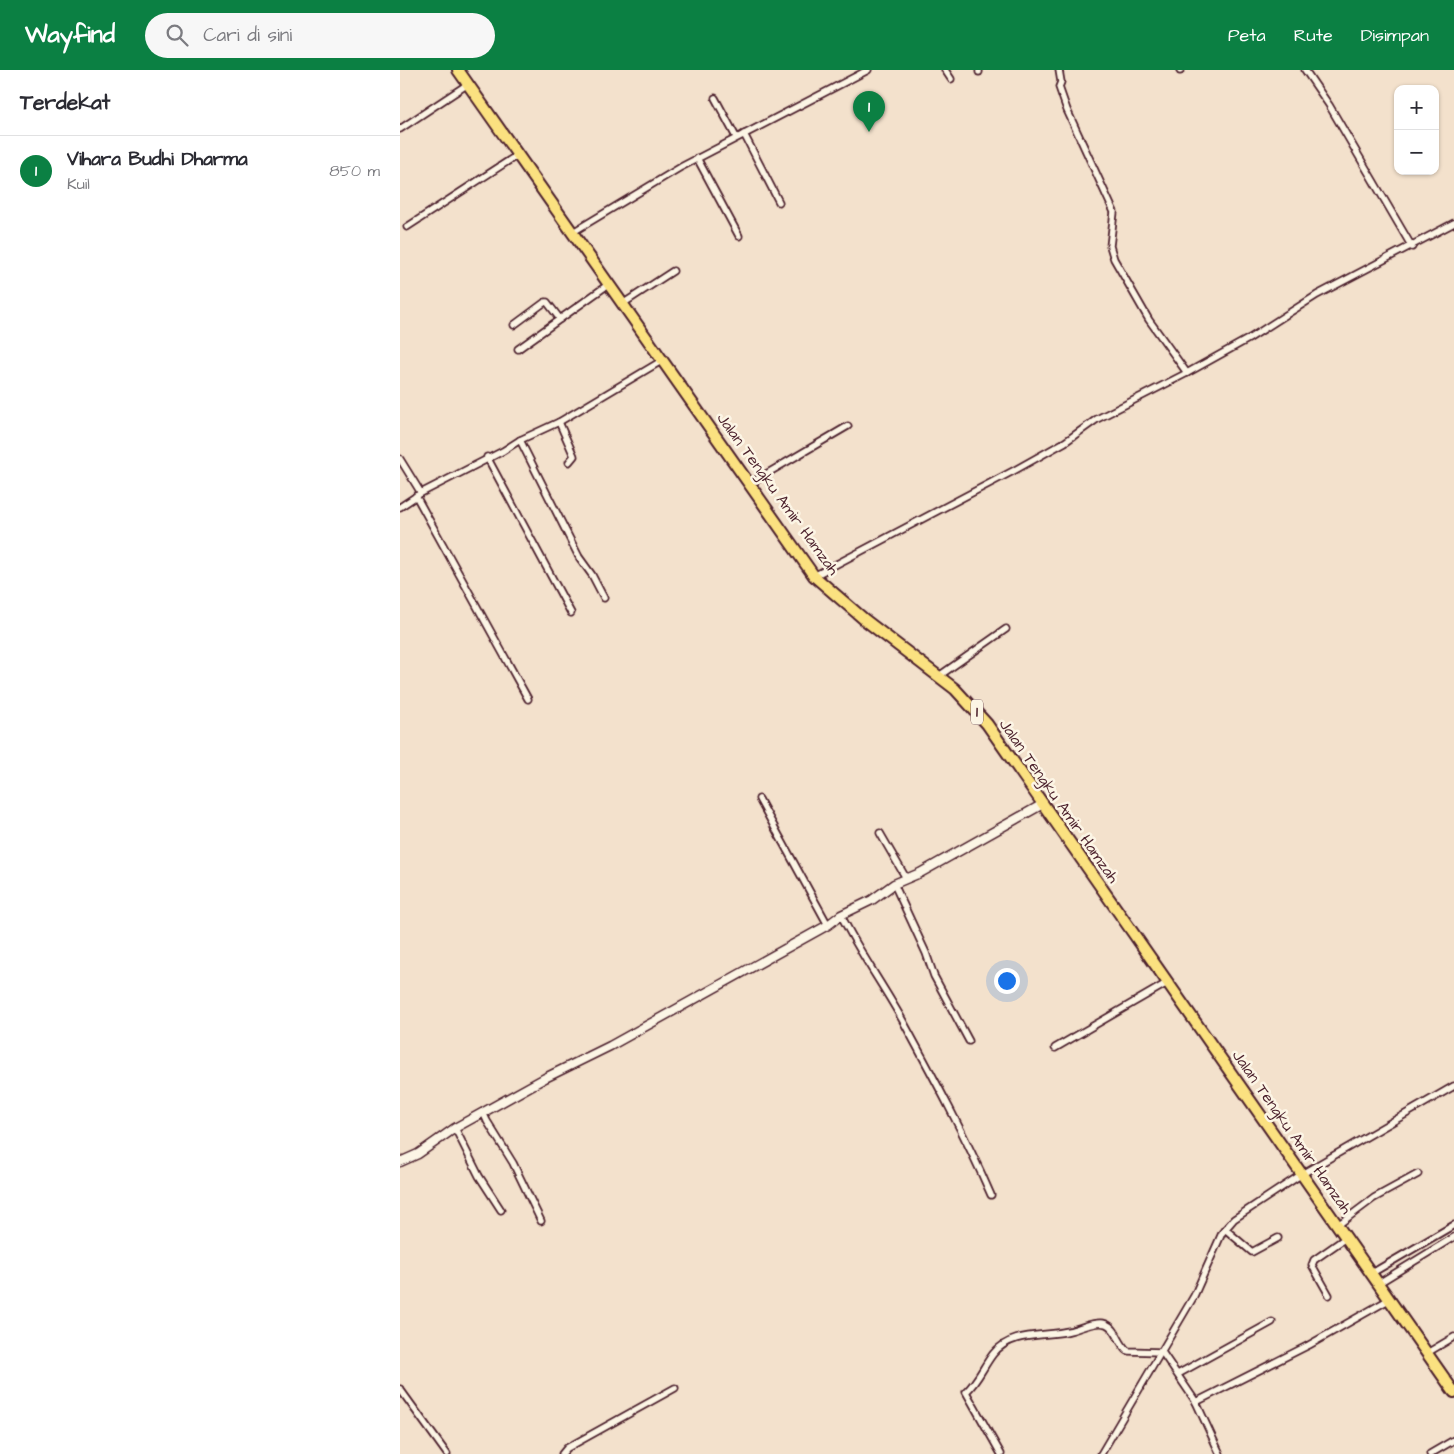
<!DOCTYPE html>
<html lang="id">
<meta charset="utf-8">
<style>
body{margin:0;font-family:"Architects Daughter",sans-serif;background:#f7f7f7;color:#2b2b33}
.controls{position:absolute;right:15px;top:15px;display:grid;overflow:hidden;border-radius:10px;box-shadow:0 1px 4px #0004}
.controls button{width:45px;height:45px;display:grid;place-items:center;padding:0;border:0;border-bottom:1px solid #e1e1e2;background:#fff;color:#2b2b33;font:25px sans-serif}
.you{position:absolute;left:606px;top:910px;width:18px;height:18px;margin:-12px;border:4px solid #fff;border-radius:50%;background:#1a73e8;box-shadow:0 0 0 8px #1a73e833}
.badge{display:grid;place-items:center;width:32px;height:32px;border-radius:50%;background:#0b8043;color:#fff;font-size:16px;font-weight:700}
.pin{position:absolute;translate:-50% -41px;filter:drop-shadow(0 1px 2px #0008)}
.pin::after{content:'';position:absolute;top:26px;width:18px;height:15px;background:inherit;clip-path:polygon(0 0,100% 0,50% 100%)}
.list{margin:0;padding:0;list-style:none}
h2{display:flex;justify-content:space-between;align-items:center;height:65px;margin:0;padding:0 20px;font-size:21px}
h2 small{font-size:16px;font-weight:400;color:#7c7c81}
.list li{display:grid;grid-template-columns:32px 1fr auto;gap:15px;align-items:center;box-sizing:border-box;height:70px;padding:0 20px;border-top:1px solid #e1e1e2}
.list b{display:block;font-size:19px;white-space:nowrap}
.list p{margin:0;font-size:16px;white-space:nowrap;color:#7c7c81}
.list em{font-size:16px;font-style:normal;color:#7c7c81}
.icon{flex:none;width:28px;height:28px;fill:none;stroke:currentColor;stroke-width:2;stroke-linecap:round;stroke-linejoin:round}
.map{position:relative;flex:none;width:1054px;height:1384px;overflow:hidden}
header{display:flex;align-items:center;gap:30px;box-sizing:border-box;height:70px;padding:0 25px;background:#0b8043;color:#fff}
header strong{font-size:24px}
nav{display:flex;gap:28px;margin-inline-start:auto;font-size:18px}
.search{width:350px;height:45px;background:#f7f7f7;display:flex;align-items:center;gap:12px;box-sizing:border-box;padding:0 18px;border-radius:28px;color:#7c7c81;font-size:19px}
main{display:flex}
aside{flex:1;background:#fff}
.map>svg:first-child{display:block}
</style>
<header>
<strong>Wayfind</strong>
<div class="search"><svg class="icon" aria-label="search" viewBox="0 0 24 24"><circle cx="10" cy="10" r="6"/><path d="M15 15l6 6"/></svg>Cari di sini</div>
<nav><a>Peta</a><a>Rute</a><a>Disimpan</a></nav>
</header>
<main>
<aside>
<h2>Terdekat<small></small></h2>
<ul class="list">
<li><span class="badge">1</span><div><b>Vihara Budhi Dharma</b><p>Kuil</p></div><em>850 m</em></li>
</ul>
</aside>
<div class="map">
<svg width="1054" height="1384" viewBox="0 0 1054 1384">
<rect width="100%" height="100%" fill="#f3e1cc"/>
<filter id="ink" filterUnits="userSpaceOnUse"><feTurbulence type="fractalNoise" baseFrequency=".02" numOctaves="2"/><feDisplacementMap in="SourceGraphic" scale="10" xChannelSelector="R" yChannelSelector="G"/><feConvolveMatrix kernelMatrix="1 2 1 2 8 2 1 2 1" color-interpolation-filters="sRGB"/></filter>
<g filter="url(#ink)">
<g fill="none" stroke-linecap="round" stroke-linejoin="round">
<defs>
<g id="street">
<path d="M 545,0 L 551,9"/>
<path d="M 579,0 L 579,2"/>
<path d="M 659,0 L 661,12 L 659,17 L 667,40 L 714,142 L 710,176 L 714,189 L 749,250 L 787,303"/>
<path d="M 780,0 L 780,1"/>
<path d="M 905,0 L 929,35 L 1012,177"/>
<path d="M 315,28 L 336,67"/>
<path d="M 0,59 L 68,14"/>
<path d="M 344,64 L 379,132"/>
<path d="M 297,88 L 339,166"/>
<path d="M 7,157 L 119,84"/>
<path d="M 173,162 L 281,97 L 468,0"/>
<path d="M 224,233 L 273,201"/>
<path d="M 114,255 L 145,232 L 147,232 L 160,249"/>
<path d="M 118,279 L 209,214"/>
<path d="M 159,352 L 174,386 L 169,392"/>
<path d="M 120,370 L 179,487 L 192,505 L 204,528"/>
<path d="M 87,387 L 171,543"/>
<path d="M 0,389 L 21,423"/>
<path d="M 349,414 L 448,356"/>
<path d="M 16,426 L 128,629"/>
<path d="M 0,437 L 21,423 L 103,381 L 120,370 L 159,352 L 263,290"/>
<path d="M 414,506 L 615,400 L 665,372 L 697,349 L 787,303 L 850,268 L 917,225 L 1054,153"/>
<path d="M 539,606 L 606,559"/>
<path d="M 359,729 L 428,855"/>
<path d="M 480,763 L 506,808"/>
<path d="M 494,814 L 526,883 L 534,906 L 569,971"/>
<path d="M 441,845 C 459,882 483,915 503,951 C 534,1008 565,1065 591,1125"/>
<path d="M 655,978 L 767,913"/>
<path d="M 83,1042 L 87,1051 L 113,1093 L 141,1151"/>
<path d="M 55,1058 L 79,1106 L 101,1140"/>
<path d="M 938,1155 L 974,1128 L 1018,1104"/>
<path d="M 825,1159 L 852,1182 L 878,1168"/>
<path d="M 972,1203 L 1054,1155"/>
<path d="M 979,1213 L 1054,1167"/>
<path d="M 929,1225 L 912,1195 L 914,1190 L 947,1167"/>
<path d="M 1027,1283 L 1054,1267"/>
<path d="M 778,1304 L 872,1252"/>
<path d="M 0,1319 L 47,1384"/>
<path d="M 796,1332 L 909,1275 L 990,1229"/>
<path d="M 162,1384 L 167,1378 L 275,1318"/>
<path d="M 601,1384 L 566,1322 C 578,1311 583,1297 593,1284 C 611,1261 644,1267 669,1261 C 679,1259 696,1250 706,1254 C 717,1258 719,1275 728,1281 L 762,1282 L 796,1332 L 820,1384"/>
<path d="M 701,1384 L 794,1226 L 822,1163 L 834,1149 L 902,1104 L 1054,1016"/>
<path d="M 1030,1384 L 1054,1370"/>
</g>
<path id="secondary" d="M 0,1092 L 18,1084 L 55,1058 L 145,1008 L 210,976 L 428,855 L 441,845 L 472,830 L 494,814 L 520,803 L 643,734"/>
<path id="highway" d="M 58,0 L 414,506 L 465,550 L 555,619 L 587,654 L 1054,1322"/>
</defs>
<!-- street casing -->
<use href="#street" stroke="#4a1f2b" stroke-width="9"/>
<!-- secondary casing -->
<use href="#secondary" stroke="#4a1f2b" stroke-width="11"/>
<!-- highway casing -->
<use href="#highway" stroke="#4a1f2b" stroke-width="14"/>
<!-- street -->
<use href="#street" stroke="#fcf5e5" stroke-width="5.5"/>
<!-- secondary -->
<use href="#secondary" stroke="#fcf5e5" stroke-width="8"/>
<!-- highway -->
<use href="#highway" stroke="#fbe180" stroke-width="10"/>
</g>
</g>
<g text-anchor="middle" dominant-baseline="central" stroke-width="5" stroke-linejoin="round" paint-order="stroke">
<!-- shield labels -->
<rect fill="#fcf5e5" stroke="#7f5f63" stroke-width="1" x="571" y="629.5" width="12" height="25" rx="4"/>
<g font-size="15" font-weight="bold" fill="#4a1f2b">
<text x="577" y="642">1</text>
</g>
<!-- street labels -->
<g font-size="16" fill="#4a1f2b" stroke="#fcf5e5">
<text transform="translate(378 424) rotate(54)">Jalan Tengku Amir Hamzah</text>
<text transform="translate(659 731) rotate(55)">Jalan Tengku Amir Hamzah</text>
<text transform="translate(892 1062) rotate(55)">Jalan Tengku Amir Hamzah</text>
</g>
</g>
</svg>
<div class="controls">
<button>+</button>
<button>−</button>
</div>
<div class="you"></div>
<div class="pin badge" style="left:469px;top:62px">1</div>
</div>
</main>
